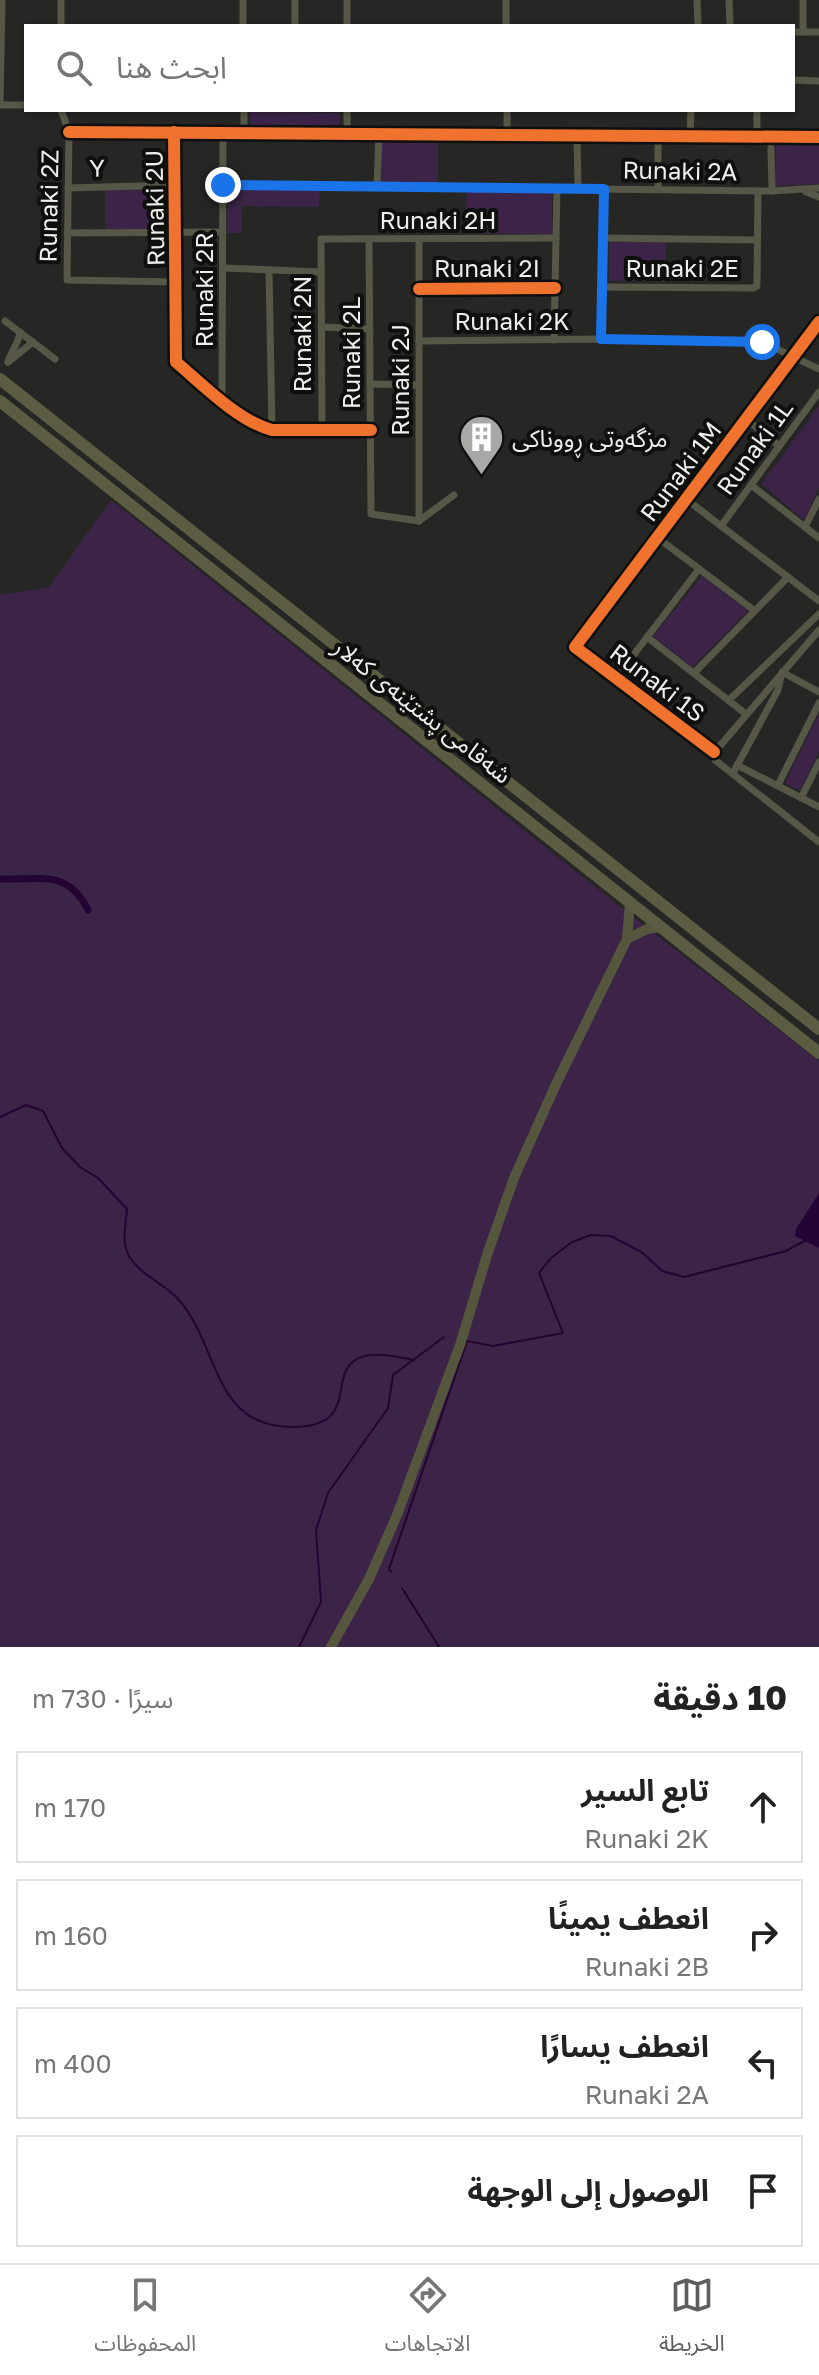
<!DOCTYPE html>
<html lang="ar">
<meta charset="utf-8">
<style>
body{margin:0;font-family:"Golos Text","Noto Sans Arabic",sans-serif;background:#f2f2f2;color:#222;direction:rtl}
.stop{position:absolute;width:24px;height:24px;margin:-18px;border:6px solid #1a73e8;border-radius:50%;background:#fff}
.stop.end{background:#1a73e8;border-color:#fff;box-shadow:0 2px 8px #0008}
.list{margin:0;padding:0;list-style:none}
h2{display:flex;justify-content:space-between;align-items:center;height:104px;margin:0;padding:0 32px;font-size:34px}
h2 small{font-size:26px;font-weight:400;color:#767676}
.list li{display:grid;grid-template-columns:52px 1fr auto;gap:24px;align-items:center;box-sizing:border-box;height:112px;margin:0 16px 16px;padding:0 16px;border:2px solid #e0e0e0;border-radius:0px}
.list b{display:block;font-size:30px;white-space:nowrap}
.list p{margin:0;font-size:26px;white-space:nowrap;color:#767676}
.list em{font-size:26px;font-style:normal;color:#767676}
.icon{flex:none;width:44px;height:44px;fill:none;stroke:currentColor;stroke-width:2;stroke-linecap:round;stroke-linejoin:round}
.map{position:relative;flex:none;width:819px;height:1647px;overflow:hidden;direction:ltr}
.search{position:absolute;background:#fff;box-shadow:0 2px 6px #0004;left:24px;right:24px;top:24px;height:88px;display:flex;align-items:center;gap:20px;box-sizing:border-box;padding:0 28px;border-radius:0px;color:#767676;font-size:30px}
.sheet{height:616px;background:#fff}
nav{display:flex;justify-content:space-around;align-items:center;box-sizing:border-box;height:112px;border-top:2px solid #e0e0e0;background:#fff;font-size:22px;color:#767676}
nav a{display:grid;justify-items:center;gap:4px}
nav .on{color:#5e5f5d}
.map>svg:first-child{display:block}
</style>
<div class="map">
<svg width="819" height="1647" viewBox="0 0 819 1647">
<rect width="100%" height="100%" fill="#262625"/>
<!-- green -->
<g fill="#3c2448">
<path d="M 250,112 L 340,113 L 339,127 L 250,126 Z"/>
<path d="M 382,140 L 438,140 L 438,183 L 381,182 Z"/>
<path d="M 819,143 L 819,184 L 775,186 L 776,145 Z"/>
<path d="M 172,189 L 173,230 L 105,230 L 105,190 Z"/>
<path d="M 227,189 L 320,190 L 319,207 L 242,206 L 242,233 L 227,233 Z"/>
<path d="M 467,191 L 552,192 L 552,235 L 464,233 Z"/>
<rect x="609" y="242" width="57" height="39"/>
<path d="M 819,406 L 819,488 L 804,520 L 761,484 Z"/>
<path d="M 111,500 L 619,906 L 819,1061 L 819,1647 L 0,1647 L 0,595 L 49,587 Z"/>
<path d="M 702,576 L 748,611 L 692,667 L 653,636 Z"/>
<path d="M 819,713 L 819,751 L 800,791 L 785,783 Z"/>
</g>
<!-- water -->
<path fill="#240432" d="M 819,1193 L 819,1248 L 795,1236 L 796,1229 Z"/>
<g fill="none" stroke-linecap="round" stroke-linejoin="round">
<!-- stream -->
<g stroke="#240432" stroke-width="2">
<path d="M 0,1117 L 26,1105 L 43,1111 L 62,1148 L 80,1167 L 98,1178 L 127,1209 C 126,1224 121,1242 129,1256 C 140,1275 165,1284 179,1300 C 220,1347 212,1427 292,1427 C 363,1427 325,1373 359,1358 C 375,1351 398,1357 414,1360"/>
<path d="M 391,1572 L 389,1569 L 467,1341 L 493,1346 L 563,1333 L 539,1273 L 551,1258 L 572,1242 L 591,1235 L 611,1236 L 643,1253 L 662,1271 L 684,1277 L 786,1251 L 806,1240"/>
<path d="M 402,1588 L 439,1647"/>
<path d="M 299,1647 L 321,1602 L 316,1530 L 328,1493 L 388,1408 L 393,1375 L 444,1337"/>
</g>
<!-- canal -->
<path stroke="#240432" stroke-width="7" d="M 0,879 C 39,880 68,869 88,910"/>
<!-- minor -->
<g stroke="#565746" stroke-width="7">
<path d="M 2,0 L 0,105 L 26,105"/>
<path d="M 243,0 L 243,26"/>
<path d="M 295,0 L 295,26"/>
<path d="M 506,0 L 506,26"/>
<path d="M 697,0 L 698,26"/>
<path d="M 729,0 L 730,26"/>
<path d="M 803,0 L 803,32"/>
<path d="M 61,26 L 61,0"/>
<path d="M 347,26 L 347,0"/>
<path d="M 793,32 L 819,32"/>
<path d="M 793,80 L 819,81"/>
<path d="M 61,110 L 69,132 L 67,280 L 177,282"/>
<path d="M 244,110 L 244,133"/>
<path d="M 507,110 L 507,135"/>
<path d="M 757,110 L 757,137"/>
<path d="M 69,132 L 819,137"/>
<path d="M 174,132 L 176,362 C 202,384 238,421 272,430 L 371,430"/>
<path d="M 347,134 L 347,110"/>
<path d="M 577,136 L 578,188"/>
<path d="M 658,136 L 658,189"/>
<path d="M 690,136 L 691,110"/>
<path d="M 771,148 L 772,191"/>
<path d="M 223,185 L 772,191 L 819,188"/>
<path d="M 377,187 L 379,134"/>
<path d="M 68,188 L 175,185"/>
<path d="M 806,192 L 819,197"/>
<path d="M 68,233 L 223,232"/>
<path d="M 603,238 L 757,240"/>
<path d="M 369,239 L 371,514 L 419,521"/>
<path d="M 224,268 L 321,272"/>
<path d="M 269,270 L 272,430"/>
<path d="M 602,287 L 753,288 L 757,286 L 758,191"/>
<path d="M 419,289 L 555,288"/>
<path d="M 5,321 L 55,359"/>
<path d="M 321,327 L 370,329"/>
<path d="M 601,339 L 604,189"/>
<path d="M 554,340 L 557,188"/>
<path d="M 419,341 L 601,339 L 762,342 L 819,369"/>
<path d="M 8,362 C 11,351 19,343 20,332"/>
<path d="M 8,362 L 33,342"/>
<path d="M 370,384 L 419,385"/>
<path d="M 222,400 L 223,133"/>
<path d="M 746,419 L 779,446"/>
<path d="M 322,429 L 321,239 L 556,238"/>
<path d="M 751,485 L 819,538"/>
<path d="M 686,499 L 819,601"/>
<path d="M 419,521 L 419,239"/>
<path d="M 419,521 L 454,495"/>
<path d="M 721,526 L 819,392"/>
<path d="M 805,527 L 819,499"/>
<path d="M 658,538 L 755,611"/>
<path d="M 819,630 L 713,754 L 715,760 L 819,842"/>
<path d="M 647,637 L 746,714"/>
<path d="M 694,673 L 788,577"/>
<path d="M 616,678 L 699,569"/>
<path d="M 729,700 L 819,614"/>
<path d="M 714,752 L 575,647 L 819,322"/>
<path d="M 737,765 L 819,807"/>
<path d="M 733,773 L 778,690 L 782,672 L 819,692"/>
<path d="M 778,785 L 819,703"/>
<path d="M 801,798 L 819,762"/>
</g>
<!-- secondary -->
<g stroke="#56563f" stroke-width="10">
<path d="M 627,939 L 647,929 L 661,927"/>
<path d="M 331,1647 L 369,1579 L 397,1515 L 460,1345 L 488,1252 L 514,1178 L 557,1082 L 627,939 L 630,903"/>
</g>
<!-- trunk -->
<g stroke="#5c5c42" stroke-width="12">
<path d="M 0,379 L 819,1029"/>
<path d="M 0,401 L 819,1053"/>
</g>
<defs>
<g id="cycleway">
<path d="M 69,132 L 819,137"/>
<path d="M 174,132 L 176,362 C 202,384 238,421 272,430 L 371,430"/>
<path d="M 419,289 L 555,288"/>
<path d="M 714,752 L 575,647 L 819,322"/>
</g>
</defs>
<!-- cycleway casing -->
<use href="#cycleway" stroke="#0f0f0e" stroke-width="17"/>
<!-- cycleway -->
<use href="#cycleway" stroke="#ef722f" stroke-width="12"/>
</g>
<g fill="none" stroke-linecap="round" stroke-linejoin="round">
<!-- route -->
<path stroke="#1a73e8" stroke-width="10" d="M 223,185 L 604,189 L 601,339 L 762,342"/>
</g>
<!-- icons -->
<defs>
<symbol id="building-pin" viewBox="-11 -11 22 30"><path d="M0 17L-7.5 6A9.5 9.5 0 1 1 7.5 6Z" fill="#a8a9a6" stroke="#0f0f0e"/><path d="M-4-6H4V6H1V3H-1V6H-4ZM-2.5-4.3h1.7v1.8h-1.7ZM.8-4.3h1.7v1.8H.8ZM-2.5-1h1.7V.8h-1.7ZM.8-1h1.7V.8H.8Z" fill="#fff"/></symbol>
</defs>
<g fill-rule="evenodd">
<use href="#building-pin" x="456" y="412" width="51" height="69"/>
</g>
<g text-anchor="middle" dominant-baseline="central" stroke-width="8" stroke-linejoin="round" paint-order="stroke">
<!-- street labels -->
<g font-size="24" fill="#eeefec" stroke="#0f0f0e">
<text transform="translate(97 167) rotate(-1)">Y</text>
<text transform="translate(680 170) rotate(1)">Runaki 2A</text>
<text transform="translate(48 206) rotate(-89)">Runaki 2Z</text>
<text transform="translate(154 208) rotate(-91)">Runaki 2U</text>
<text x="438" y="219">Runaki 2H</text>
<text x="487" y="267">Runaki 2I</text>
<text x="682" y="267">Runaki 2E</text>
<text transform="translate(203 290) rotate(-90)">Runaki 2R</text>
<text x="512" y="320">Runaki 2K</text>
<text transform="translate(301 334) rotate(-90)">Runaki 2N</text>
<text transform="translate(350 353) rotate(-90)">Runaki 2L</text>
<text transform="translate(399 380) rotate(-90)">Runaki 2J</text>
<text transform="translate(754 447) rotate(-54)">Runaki 1L</text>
<text transform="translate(680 471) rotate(-53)">Runaki 1M</text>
<text transform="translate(658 682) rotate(37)">Runaki 1S</text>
<text transform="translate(423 710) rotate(38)">شەقامی پشتێنەی کەلار</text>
</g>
<!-- poi labels -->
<g font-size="24" fill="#eeefec" stroke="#0f0f0e" text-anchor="start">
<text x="512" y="437">مزگەوتی ڕووناکی</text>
</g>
</g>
</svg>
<div class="stop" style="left:762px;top:342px"></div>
<div class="stop end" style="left:223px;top:185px"></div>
<div class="search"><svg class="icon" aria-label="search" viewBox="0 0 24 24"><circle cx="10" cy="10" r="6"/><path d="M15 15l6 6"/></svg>ابحث هنا</div>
</div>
<section class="sheet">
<h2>10 دقيقة<small>سيرًا · 730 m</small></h2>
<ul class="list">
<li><svg class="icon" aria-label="ahead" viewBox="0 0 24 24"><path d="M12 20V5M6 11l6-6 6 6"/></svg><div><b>تابع السير</b><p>Runaki 2K</p></div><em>170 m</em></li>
<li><svg class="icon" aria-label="right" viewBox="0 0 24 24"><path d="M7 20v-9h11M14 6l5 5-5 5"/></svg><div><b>انعطف يمينًا</b><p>Runaki 2B</p></div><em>160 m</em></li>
<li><svg class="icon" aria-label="left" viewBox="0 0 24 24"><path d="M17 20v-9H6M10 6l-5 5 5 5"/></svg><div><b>انعطف يسارًا</b><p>Runaki 2A</p></div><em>400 m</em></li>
<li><svg class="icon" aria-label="arrive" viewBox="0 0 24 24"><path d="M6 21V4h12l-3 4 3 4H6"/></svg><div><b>الوصول إلى الوجهة</b></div></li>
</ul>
</section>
<nav>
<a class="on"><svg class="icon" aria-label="map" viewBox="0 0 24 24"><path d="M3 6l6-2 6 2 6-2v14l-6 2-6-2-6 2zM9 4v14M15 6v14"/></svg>الخريطة</a>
<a><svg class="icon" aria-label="directions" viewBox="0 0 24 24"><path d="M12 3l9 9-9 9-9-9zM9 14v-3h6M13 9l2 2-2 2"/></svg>الاتجاهات</a>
<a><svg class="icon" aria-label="saved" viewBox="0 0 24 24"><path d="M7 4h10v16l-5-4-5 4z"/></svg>المحفوظات</a>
</nav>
